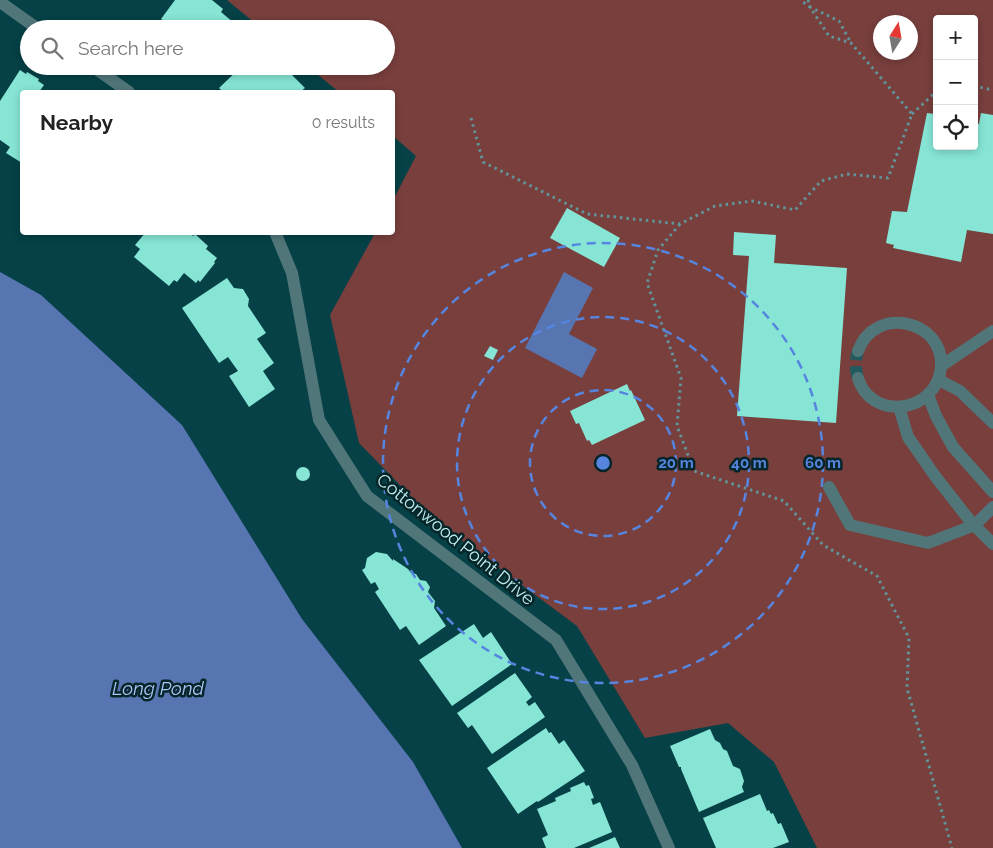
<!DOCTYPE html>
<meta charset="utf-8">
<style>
body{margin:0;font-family:Raleway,sans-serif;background:#f6f6f6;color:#222}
.controls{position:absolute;right:15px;top:15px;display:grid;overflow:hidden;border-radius:5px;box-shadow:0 2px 8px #0003}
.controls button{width:45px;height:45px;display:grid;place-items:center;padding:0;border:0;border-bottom:1px solid #e0e0e0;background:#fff;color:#222;font:25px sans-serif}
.compass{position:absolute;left:873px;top:15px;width:45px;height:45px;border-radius:50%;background:#fff;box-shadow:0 2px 8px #0003;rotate:11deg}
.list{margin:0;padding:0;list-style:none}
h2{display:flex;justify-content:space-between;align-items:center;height:65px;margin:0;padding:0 20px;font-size:21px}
h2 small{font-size:16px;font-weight:400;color:#767676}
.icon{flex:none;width:28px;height:28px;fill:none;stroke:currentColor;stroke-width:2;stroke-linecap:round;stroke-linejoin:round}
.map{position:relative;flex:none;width:993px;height:848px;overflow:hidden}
.search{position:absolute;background:#fff;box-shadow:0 2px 8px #0003;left:20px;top:20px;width:375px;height:55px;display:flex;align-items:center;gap:12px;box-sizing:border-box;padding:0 18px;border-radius:28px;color:#767676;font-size:19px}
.panel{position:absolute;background:#fff;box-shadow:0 2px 8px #0003;left:20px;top:90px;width:375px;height:145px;border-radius:5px}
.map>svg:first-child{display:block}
</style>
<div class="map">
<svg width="993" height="848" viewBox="0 0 993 848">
<rect width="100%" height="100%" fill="#054146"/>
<!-- green -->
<path fill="#783f3d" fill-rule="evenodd" d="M 227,0 L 993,0 L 993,848 L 817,848 L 774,762 L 728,723 L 645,738 L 577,626 L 434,520 L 359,443 L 330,315 L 375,233 L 392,232 L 393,200 L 416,156 L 393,136 L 392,92 L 339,92 L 307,66 L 386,66 L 386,29 L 262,29 ZM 937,19 L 974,19 L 974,146 L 937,146 ZM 880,22 L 910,22 L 910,52 L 880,52 Z"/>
<!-- water -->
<g fill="#5675b1">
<path d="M 0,272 L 41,295 L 182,425 L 302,619 L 413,762 L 462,848 L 0,848 Z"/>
<path d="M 564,272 L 593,288 L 569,334 L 597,349 L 582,378 L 525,348 Z"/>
</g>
<!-- building -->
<g fill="#86e5d5">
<path d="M 175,0 L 212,0 L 223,9 L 221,12 L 241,29 L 174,29 L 161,19 Z"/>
<path d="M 242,66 L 289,66 L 286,69 L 305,88 L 300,92 L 223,92 L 219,88 Z"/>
<path d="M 20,70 L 26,74 L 27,72 L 39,79 L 38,81 L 44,85 L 39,92 L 22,92 L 22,163 L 6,153 L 10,147 L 0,140 L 0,101 Z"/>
<path d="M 936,110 L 937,146 L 974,146 L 974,123 L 979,124 L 981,113 L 993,115 L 993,234 L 967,230 L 961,262 L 893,248 L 894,245 L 886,243 L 892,211 L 907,212 L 927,113 L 935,114 Z"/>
<path d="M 567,208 L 620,238 L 604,267 L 550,238 Z"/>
<path d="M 146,232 L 189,232 L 193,236 L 195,234 L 208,246 L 206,249 L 217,258 L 214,262 L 215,263 L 200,282 L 198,280 L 196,283 L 184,273 L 177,282 L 174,280 L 169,286 L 134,257 L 140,249 L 135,245 Z"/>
<path d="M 734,232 L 776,235 L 774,263 L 847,268 L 836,423 L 737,416 L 749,256 L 733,255 Z"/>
<path d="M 227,278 L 234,288 L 243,289 L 249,299 L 248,306 L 266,333 L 257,339 L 274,363 L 263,371 L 275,389 L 249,407 L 229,376 L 238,371 L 228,357 L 219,363 L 182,308 Z"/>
<path d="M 490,346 L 498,350 L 493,360 L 484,356 Z"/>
<path d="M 627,384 L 630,391 L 631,390 L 645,420 L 592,445 L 589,440 L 587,441 L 579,423 L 576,424 L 570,411 Z"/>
<circle cx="303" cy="474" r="7"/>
<path d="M 376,552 L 387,554 L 393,561 L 393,559 L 408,569 L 411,573 L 416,574 L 420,580 L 426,581 L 430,587 L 428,592 L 435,601 L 434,608 L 446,626 L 419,645 L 406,626 L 400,630 L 375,592 L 379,589 L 375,582 L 371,584 L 362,570 L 365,568 L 367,558 Z"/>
<path d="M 474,624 L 483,638 L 491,632 L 512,664 L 452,706 L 419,660 Z"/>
<path d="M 515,673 L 532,697 L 526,702 L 529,706 L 535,702 L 545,717 L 492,754 L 472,725 L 468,728 L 457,713 Z"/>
<path d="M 546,728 L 549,733 L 551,732 L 559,744 L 564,740 L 585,771 L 538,802 L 537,801 L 518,814 L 487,768 Z"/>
<path d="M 710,729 L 715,740 L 720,743 L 723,749 L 727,751 L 733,766 L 740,769 L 744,781 L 742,787 L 744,792 L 699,812 L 681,769 L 681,767 L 679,767 L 670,746 Z"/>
<path d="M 584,782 L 586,786 L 589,785 L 594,798 L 591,799 L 593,805 L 600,802 L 612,832 L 574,848 L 546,848 L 542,838 L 548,835 L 537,809 L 556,801 L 555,798 L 571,791 L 570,788 Z"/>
<path d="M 760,794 L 767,811 L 769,810 L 771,814 L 773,813 L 778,824 L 781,823 L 789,842 L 773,848 L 716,848 L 703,818 Z"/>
<path d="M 615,837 L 620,848 L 589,848 Z"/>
</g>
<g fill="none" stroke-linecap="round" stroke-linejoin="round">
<!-- minor-tunnel -->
<path stroke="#215b60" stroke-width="12" stroke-dasharray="12 6" stroke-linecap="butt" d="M 858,378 C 855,369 855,360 858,351"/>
<!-- path -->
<g stroke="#61959a" stroke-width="3" stroke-dasharray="2.5 4" stroke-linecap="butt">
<path d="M 808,0 L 810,7 L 839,21 L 851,43"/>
<path d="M 974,86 L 993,90"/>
<path d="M 912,114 L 937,91"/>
<path d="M 471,118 L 483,162 L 587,214 L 680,224 L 715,206 L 752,201 L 795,210 L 821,181 L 847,174 L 888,178 L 912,114 L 851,43 L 829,36 L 810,7 L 800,0"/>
<path d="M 680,224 L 658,250 L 647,283 L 681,378 L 677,426 L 694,471 L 784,501 L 823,545 L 877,576 L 909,638 L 907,688 L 952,848"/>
</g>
<!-- minor -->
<g stroke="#517679" stroke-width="12">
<path d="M 0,2 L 38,29"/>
<path d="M 92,66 L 129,92"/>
<path d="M 275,232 L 292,273 L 319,420 L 367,496 L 556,640 L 632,765 L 669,848"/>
<path d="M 941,366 L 993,331"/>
<path d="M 858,378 C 871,422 937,413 941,367 C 944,319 874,305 858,351"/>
<path d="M 939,380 L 960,391 L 993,423"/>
<path d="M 928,395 L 936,416 L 953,447 L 993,492"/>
<path d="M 899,407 L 908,437 L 935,476 L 971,522 L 993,544"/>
<path d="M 829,487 L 850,525 L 928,543 L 975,525 L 993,507"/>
</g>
</g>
<!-- distance rings -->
<g fill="none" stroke="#5685e0" stroke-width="2.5" stroke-dasharray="9 6">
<circle cx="603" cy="463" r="73"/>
<circle cx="603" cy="463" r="146"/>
<circle cx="603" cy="463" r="220"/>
</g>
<g text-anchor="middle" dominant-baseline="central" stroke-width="5" stroke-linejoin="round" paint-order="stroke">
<!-- street labels -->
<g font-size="18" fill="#bfecf0" stroke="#052528">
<text transform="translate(456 539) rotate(39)">Cottonwood Point Drive</text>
</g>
<!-- water labels -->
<g font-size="19" font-style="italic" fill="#aac5f8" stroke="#052528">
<text x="158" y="688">Long Pond</text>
</g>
</g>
<circle cx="603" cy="463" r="8" fill="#5685e0" stroke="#052528" stroke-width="2.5"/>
<g font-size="15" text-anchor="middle" font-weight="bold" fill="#5685e0" stroke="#052528" stroke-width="5" stroke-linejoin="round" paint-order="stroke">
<text x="676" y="468">20 m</text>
<text x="749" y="468">40 m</text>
<text x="823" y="468">60 m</text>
</g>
</svg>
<div class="controls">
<button>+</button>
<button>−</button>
<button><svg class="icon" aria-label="locate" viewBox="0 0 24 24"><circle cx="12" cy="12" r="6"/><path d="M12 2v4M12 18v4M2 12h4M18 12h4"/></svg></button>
</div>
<svg class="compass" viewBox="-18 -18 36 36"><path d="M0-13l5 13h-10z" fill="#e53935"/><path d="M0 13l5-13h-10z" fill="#767676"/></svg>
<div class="search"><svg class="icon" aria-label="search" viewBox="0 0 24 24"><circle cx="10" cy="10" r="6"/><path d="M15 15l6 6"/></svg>Search here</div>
<section class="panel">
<h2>Nearby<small>0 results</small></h2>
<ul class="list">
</ul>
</section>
</div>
